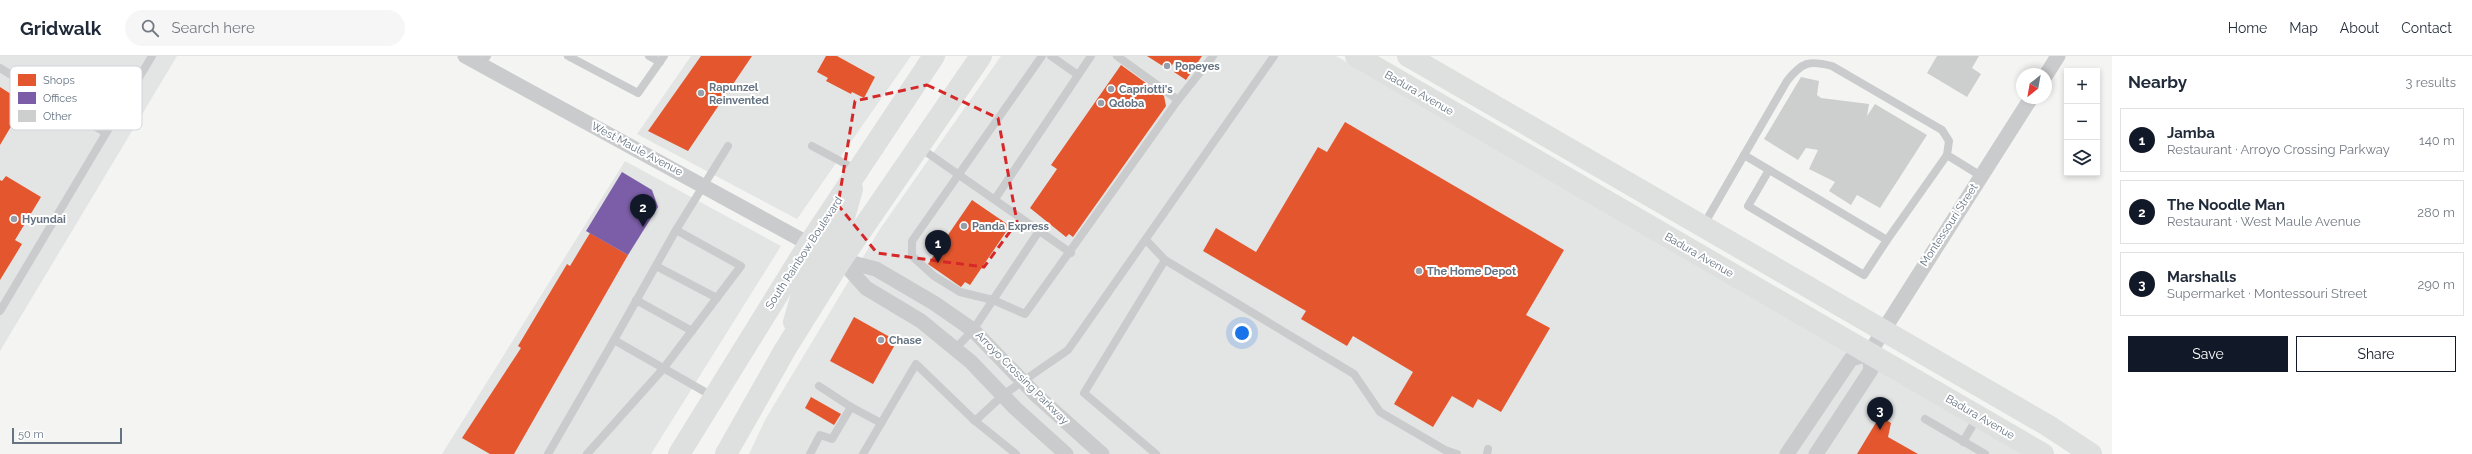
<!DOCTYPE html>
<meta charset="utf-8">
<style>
body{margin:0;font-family:Raleway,sans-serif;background:#f6f6f7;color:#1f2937}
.controls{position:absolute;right:12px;top:12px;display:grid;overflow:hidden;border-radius:0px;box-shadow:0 2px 6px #0003}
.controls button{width:36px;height:36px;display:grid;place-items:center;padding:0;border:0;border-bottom:1px solid #e0e1e3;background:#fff;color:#1f2937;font:20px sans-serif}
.compass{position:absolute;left:2016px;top:12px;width:36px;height:36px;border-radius:50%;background:#fff;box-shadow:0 2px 6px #0003;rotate:211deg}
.scale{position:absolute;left:12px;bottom:10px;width:110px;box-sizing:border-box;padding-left:4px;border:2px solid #657382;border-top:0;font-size:11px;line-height:14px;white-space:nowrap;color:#657382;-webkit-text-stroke:3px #fff;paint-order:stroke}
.you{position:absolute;left:1242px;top:277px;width:14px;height:14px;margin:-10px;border:3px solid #fff;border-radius:50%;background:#1a73e8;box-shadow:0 0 0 6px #1a73e833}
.badge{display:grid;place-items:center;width:26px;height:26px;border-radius:50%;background:#111827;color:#fff;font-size:13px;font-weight:700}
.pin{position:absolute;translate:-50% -33px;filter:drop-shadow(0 1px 2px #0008)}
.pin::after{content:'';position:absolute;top:21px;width:14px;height:12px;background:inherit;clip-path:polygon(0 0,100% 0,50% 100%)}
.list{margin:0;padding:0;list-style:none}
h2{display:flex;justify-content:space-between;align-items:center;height:52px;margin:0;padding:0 16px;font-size:17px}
h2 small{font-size:13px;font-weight:400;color:#747a83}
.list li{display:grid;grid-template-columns:26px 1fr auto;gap:12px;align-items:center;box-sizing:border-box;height:64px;margin:0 8px 8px;padding:0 8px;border:1px solid #e0e1e3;border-radius:0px}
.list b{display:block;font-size:15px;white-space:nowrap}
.list p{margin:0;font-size:13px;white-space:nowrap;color:#747a83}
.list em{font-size:13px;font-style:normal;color:#747a83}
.actions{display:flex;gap:8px;padding:12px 16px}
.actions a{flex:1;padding:9px 0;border:1px solid #111827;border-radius:0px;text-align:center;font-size:14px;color:#111827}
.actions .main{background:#111827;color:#fff}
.icon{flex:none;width:22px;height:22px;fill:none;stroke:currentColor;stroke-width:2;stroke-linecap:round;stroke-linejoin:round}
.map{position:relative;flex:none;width:2112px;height:398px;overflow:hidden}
header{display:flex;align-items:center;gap:24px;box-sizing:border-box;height:56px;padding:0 20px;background:#fff;border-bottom:1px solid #e0e1e3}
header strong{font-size:19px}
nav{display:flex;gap:22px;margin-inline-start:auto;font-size:14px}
.search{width:280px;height:36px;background:#f6f6f7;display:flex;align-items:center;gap:10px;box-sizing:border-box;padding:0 14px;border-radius:22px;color:#747a83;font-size:15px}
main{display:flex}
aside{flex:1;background:#fff}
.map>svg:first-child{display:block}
</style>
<header>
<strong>Gridwalk</strong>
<div class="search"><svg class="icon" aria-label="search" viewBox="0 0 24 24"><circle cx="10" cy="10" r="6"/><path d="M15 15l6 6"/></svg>Search here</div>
<nav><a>Home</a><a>Map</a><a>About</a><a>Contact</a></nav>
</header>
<main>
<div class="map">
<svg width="2112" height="398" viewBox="0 0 2112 398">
<rect width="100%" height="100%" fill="#f4f4f3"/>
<!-- built -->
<g fill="#e3e4e4">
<path d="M 0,0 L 177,0 L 0,295 Z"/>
<path d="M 691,0 L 911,0 L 797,163 L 637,78 Z"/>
<path d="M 1001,0 L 1336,0 L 2025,398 L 749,398 L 765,364 L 880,173 Z"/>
<path d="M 625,105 L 781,190 L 651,398 L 442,398 Z"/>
</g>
<!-- shops -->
<g fill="#e4572e">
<path d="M 701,0 L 752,0 L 688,95 L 648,75 Z"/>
<path d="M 826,0 L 837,0 L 875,21 L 864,42 L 852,36 L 851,38 L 826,25 L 828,22 L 817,16 Z"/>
<path d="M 1147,0 L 1202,0 L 1186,24 L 1174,16 L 1179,9 L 1174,6 L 1169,14 Z"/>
<path d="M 1121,9 L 1164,40 L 1166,50 L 1073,181 L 1069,178 L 1066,181 L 1030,152 L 1057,113 L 1051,109 Z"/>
<path d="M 0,31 L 25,47 L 0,89 Z"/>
<path d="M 1345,66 L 1564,194 L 1526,259 L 1550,272 L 1501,356 L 1478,343 L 1473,352 L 1452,340 L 1433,371 L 1394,348 L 1413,316 L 1353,280 L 1347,290 L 1301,263 L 1306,255 L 1203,195 L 1216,172 L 1256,196 L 1318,91 L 1327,96 Z"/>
<path d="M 6,120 L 41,141 L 15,184 L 22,188 L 0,224 L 0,124 L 2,125 Z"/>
<path d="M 972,144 L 1010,170 L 970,229 L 965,226 L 961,231 L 928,208 Z"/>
<path d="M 590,177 L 628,199 L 514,398 L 490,398 L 462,382 L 521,292 L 518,290 L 567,208 L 570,210 Z"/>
<path d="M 854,261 L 897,285 L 873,328 L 830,305 Z"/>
<path d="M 811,341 L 841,358 L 834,369 L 805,352 Z"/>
<path d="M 1880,360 L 1891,367 L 1888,381 L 1918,398 L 1857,398 Z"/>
</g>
<!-- offices -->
<path fill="#7b5ea7" d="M 622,116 L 652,134 L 658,151 L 628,199 L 586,175 Z"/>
<!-- building -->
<g fill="#cdcfcf">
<path d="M 1937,0 L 1979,0 L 1972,12 L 1981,18 L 1967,41 L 1927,17 Z"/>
<path d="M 1801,21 L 1819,25 L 1817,39 L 1821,42 L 1869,48 L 1867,60 L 1875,48 L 1927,79 L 1880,152 L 1857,139 L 1851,149 L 1829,135 L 1835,126 L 1809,113 L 1818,94 L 1806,92 L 1798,104 L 1764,83 Z"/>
</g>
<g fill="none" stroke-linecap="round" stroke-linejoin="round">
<!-- lane -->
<g stroke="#cacbcc" stroke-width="8">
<path d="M 568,0 L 638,37 L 664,0"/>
<path d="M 649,0 L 660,6"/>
<path d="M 1042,0 L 912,185 L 912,200 L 934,220 L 960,236 L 993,244 L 1025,258 L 1178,44 L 1213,0"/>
<path d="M 1051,0 L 1078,19"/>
<path d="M 1117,0 L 1178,44"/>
<path d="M 481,8 L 487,0"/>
<path d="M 0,12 L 106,77"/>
<path d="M 812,90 L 857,114"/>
<path d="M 919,91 L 1071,197"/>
<path d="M 1744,99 L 1887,184 L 1947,99"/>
<path d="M 1769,114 L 1748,150 L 1864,219 L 1887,184"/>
<path d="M 995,143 L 1091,0"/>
<path d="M 1703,170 L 1787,25 C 1802,6 1809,4 1832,10 L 1942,74 L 1949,85 L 1947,99 L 1981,120"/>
<path d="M 1146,184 L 1165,204 L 1354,318 L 1380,356 L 1445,394 L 1457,398"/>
<path d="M 656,210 L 717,242"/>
<path d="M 636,244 L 692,275"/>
<path d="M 0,255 L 152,0"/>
<path d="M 614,284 L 676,174"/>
<path d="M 955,293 L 973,274 L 1039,175"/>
<path d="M 819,330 L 851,351 L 881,367"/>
<path d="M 1925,363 L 1985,398"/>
<path d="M 975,365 L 1003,339 L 1068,294 L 1274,0"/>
<path d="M 1963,386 L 1978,360"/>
<path d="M 548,398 L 614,284 L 714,341"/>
<path d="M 587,398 L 663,313 L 741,210 L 676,174 L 728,90"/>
<path d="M 810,398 L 820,379 L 832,383 L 851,351"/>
<path d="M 863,398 L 916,308 L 975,365 L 1016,398"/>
<path d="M 1156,398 L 1084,337 L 1165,204"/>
<path d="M 1487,398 L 1488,393"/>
</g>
<!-- street -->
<g stroke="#cacbcc" stroke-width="15">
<path d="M 465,0 L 809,188"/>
<path d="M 2046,19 L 2058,0"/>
<path d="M 841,204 L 876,213 L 934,247 L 973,274 L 1037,340 L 1102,398"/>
<path d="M 841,204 L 866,232 L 921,265 L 971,306 L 1015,352 L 1066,398"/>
<path d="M 1787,398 L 1851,303 L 1869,298"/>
<path d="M 1816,398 L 1871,314 L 1869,298 L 1883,275 L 2031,42"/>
</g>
<!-- secondary -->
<g stroke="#dedfdf" stroke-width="22">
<path d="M 1356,0 L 2043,398"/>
<path d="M 1408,0 L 2047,369 L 2091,398"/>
</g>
<!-- primary -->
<g stroke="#dedfdf" stroke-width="22">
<path d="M 841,204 L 832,198 L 831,186 L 843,165 L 852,133"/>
<path d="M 794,266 L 805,228 L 815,209 L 816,201 L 809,188"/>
<path d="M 679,398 L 809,188 L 934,0"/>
<path d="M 726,398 L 786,292 L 841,204 L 981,0"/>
</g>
</g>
<!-- marked area -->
<path fill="none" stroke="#d62828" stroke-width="3" stroke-dasharray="8 5" stroke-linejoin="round" d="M 927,29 L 998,62 L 1017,166 L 984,211 L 877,197 L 838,149 L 855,45 Z"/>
<!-- markers -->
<g fill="#97a0aa" stroke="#fff" stroke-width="1.5">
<circle cx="1167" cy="10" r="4"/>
<circle cx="1111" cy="33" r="4"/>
<circle cx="701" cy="37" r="4"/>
<circle cx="1101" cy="47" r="4"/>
<circle cx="14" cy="163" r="4"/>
<circle cx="964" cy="170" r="4"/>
<circle cx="1419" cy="215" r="4"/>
<circle cx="881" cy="284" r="4"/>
</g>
<g text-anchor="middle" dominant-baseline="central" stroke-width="4" stroke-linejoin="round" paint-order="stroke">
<!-- poi labels -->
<g font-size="11" font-weight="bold" fill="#657382" stroke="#fff" text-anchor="start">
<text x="1175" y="10">Popeyes</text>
<text x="709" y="31">Rapunzel<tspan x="709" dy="13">Reinvented</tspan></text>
<text x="1119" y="33">Capriotti's</text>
<text x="1109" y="47">Qdoba</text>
<text x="22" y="163">Hyundai</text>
<text x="972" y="170">Panda Express</text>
<text x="1427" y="215">The Home Depot</text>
<text x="889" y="284">Chase</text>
</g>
<!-- street labels -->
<g font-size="11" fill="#657382" stroke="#fff">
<text transform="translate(1419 37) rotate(30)">Badura Avenue</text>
<text transform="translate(637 93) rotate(28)">West Maule Avenue</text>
<text transform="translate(1949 169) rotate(-57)">Montessouri Street</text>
<text transform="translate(804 197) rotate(-57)">South Rainbow Boulevard</text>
<text transform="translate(1699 199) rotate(30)">Badura Avenue</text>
<text transform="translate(1022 322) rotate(45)">Arroyo Crossing Parkway</text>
<text transform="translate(1980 361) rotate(30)">Badura Avenue</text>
</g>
</g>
<!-- legend -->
<rect x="10" y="10" width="132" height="64" rx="6" fill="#fff" stroke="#d1d5da" stroke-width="1"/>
<rect x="18" y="18" width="18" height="12" fill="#e4572e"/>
<rect x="18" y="36" width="18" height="12" fill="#7b5ea7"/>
<rect x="18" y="54" width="18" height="12" fill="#cdcfcf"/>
<g font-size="11" fill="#657382">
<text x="43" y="28">Shops</text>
<text x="43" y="46">Offices</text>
<text x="43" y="64">Other</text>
</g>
</svg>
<div class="controls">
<button>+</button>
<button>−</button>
<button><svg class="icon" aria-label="layers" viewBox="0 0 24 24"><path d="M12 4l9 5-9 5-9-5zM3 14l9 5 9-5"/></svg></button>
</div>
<svg class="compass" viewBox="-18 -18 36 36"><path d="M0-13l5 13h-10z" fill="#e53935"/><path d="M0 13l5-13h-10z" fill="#747a83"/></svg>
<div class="scale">50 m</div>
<div class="you"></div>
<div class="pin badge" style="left:938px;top:207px">1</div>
<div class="pin badge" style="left:643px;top:171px">2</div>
<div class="pin badge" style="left:1880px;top:374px">3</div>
</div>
<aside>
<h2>Nearby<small>3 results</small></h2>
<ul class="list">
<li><span class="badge">1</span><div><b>Jamba</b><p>Restaurant · Arroyo Crossing Parkway</p></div><em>140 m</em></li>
<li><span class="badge">2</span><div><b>The Noodle Man</b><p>Restaurant · West Maule Avenue</p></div><em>280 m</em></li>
<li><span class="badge">3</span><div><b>Marshalls</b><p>Supermarket · Montessouri Street</p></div><em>290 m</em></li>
</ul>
<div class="actions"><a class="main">Save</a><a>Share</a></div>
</aside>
</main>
